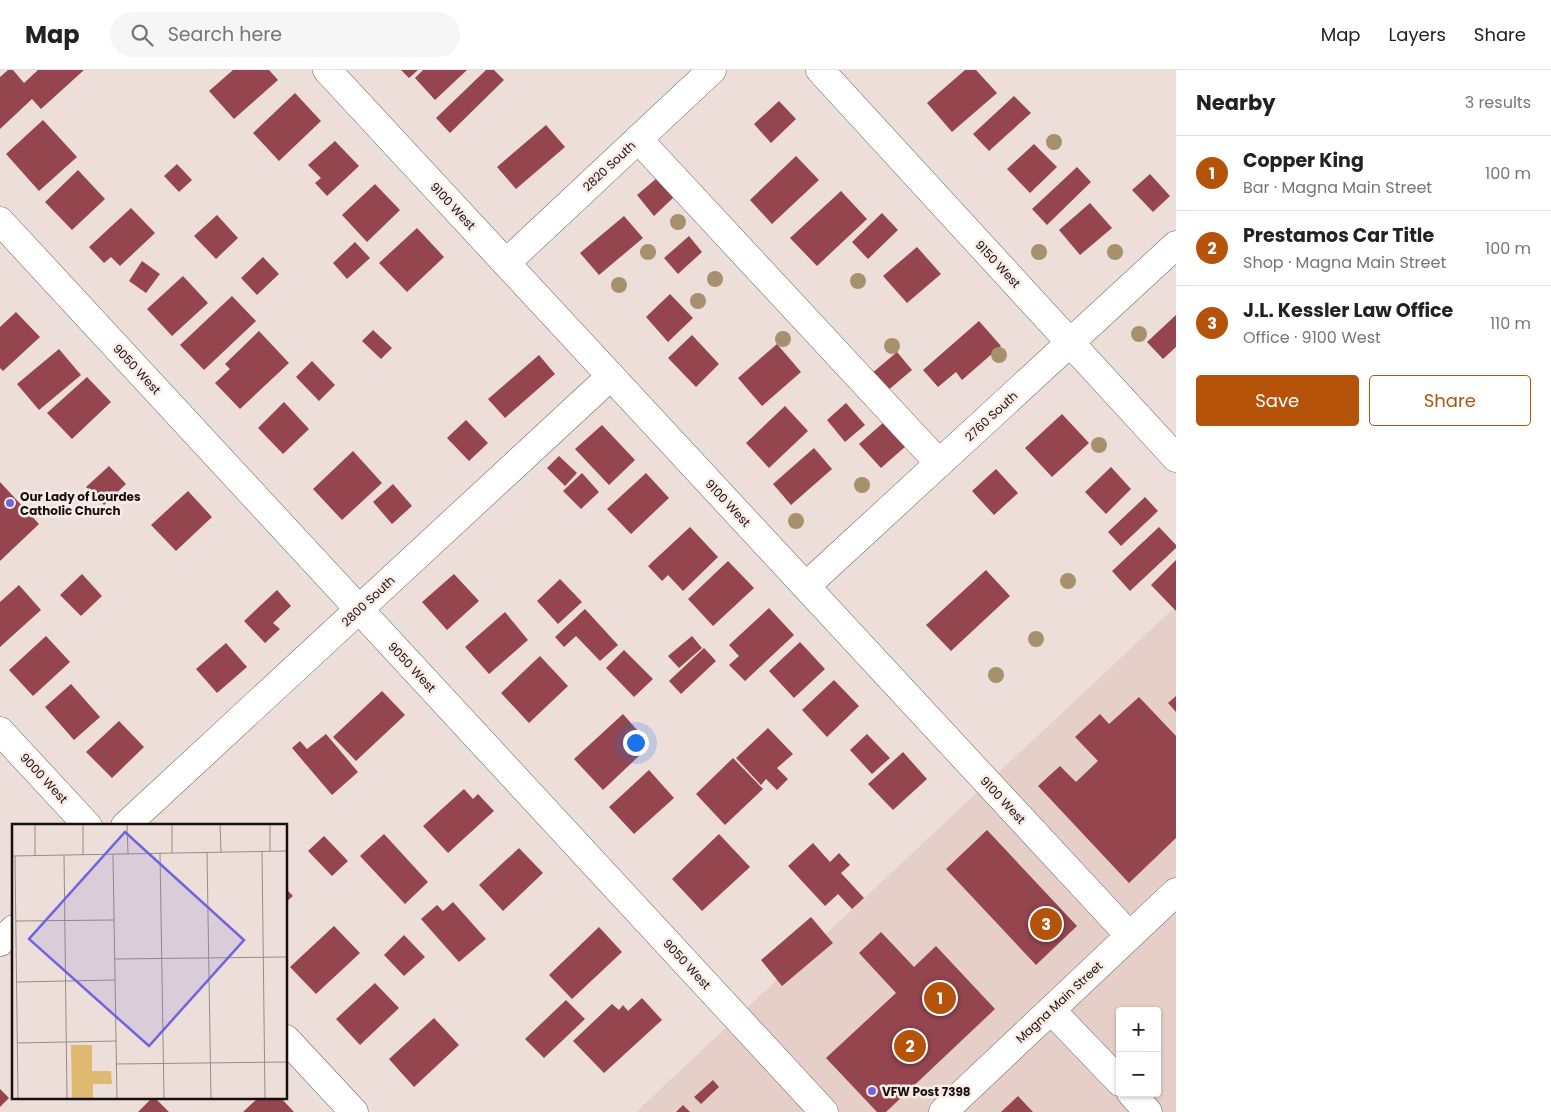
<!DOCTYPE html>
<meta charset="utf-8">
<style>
body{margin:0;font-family:Poppins,sans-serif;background:#f6f6f6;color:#222}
.controls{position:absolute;right:15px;bottom:15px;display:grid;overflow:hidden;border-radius:5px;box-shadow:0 1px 4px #0004}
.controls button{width:45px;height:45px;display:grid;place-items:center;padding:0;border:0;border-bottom:1px solid #e0e0e0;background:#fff;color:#222;font:25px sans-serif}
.you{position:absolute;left:635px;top:672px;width:18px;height:18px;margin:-12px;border:4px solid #fff;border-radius:50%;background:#1a73e8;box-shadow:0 0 0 8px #1a73e833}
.badge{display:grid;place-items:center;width:32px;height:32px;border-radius:50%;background:#b45309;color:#fff;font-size:16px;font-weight:700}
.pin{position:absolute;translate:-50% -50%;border:2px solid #fff;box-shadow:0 1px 5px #0006}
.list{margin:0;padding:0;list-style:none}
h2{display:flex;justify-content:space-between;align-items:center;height:65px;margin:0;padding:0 20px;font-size:21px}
h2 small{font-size:16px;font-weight:400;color:#767676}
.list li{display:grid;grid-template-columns:32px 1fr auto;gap:15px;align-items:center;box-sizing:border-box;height:75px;padding:0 20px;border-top:1px solid #e0e0e0}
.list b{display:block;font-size:19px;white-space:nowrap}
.list p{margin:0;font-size:16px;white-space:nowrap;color:#767676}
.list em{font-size:16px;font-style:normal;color:#767676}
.actions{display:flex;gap:10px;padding:15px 20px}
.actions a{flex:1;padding:11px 0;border:1px solid #b45309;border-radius:5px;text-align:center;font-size:18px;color:#b45309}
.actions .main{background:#b45309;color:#fff}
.icon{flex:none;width:28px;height:28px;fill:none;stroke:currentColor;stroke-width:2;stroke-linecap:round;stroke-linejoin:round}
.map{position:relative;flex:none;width:1176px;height:1042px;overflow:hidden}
header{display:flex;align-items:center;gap:30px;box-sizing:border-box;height:70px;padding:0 25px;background:#fff;border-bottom:1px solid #e0e0e0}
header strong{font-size:24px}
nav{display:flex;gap:28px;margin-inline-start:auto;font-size:18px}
.search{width:350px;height:45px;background:#f6f6f6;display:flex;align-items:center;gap:12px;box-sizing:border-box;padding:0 18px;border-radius:28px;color:#767676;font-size:19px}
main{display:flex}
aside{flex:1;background:#fff}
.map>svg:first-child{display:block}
</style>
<header>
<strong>Map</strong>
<div class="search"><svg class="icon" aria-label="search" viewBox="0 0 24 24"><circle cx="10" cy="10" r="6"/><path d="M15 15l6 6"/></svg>Search here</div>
<nav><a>Map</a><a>Layers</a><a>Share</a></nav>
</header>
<main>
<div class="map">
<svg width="1176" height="1042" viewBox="0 0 1176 1042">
<rect width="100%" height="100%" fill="#edded9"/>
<!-- built -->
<path fill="#e6cfc8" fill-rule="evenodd" d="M 1176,536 L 1176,1042 L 636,1042 ZM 1120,941 L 1157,941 L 1157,1023 L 1120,1023 Z"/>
<!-- building -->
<g fill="#94454e">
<path d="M 8,0 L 13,0 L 24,13 L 38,0 L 84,0 L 41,39 L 32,29 L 0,59 L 0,7 Z"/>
<path d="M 233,0 L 269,0 L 278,10 L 234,49 L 209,21 Z"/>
<path d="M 401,0 L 418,0 L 409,8 Z"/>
<path d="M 423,0 L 467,0 L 435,30 L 415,8 Z"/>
<path d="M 486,0 L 494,0 L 504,10 L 450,63 L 436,48 Z"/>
<path d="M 965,0 L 976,0 L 997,23 L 952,62 L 927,33 Z"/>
<path d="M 295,23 L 321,51 L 279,91 L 253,63 Z"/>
<path d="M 1014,26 L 1031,43 L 989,81 L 973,64 Z"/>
<path d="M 779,31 L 796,49 L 771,73 L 754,54 Z"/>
<path d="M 43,50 L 77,87 L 39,121 L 6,84 Z"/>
<path d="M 546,55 L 565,77 L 516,119 L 497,97 Z"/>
<path d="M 335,71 L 359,96 L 327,126 L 315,113 L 321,108 L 308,95 Z"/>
<path d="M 1034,74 L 1057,97 L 1030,123 L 1007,99 Z"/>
<path d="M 796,86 L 819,110 L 772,154 L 750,130 Z"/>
<path d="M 177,94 L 192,110 L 179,122 L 164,106 Z"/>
<path d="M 1077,97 L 1091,112 L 1047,155 L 1032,139 Z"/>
<path d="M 78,100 L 105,129 L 72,160 L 45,132 Z"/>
<path d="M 1150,104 L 1170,126 L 1153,142 L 1132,120 Z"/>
<path d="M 657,108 L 674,127 L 654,146 L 637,125 Z"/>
<path d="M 375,114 L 400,140 L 367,172 L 342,145 Z"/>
<path d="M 841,121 L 867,149 L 817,196 L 790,168 Z"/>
<path d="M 1090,133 L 1112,158 L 1080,185 L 1059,160 Z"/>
<path d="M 131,138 L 155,163 L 120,196 L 111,187 L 104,193 L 89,177 Z"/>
<path d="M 882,143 L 898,160 L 868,189 L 852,172 Z"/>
<path d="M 217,145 L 238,168 L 216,189 L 194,166 Z"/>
<path d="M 624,146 L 643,168 L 599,205 L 580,183 Z"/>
<path d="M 417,158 L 444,187 L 407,222 L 379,193 Z"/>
<path d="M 689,166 L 702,182 L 678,204 L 664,188 Z"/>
<path d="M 355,172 L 370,188 L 347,209 L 333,193 Z"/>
<path d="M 917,177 L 941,204 L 907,233 L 883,206 Z"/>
<path d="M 263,187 L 279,204 L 257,225 L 241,208 Z"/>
<path d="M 142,191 L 160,204 L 146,223 L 129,211 Z"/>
<path d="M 183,206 L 208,233 L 172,266 L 147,239 Z"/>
<path d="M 670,224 L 693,248 L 668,272 L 646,247 Z"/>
<path d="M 232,226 L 256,251 L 204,300 L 180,275 Z"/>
<path d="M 16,242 L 40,267 L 3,301 L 0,298 L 0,257 Z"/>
<path d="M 1176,245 L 1176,277 L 1163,289 L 1147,272 Z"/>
<path d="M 979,251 L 1001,276 L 962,310 L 956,302 L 938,317 L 923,300 Z"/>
<path d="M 373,260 L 392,278 L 381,289 L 362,271 Z"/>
<path d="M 259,261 L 289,293 L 240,339 L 215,313 L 230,299 L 225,294 Z"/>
<path d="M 692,265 L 719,294 L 696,317 L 668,288 Z"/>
<path d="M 777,274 L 801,302 L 762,336 L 738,308 Z"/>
<path d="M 59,279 L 81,305 L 39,340 L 17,314 Z"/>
<path d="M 897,282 L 912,300 L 886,322 L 871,304 Z"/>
<path d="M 539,285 L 555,304 L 505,348 L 488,329 Z"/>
<path d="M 312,291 L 335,315 L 319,331 L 296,307 Z"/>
<path d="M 87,307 L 111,332 L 72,369 L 47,343 Z"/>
<path d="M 284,332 L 309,359 L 283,384 L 258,358 Z"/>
<path d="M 846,333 L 865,355 L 845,372 L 827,350 Z"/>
<path d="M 785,336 L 808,361 L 769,398 L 746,373 Z"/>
<path d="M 1062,344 L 1089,373 L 1052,407 L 1025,378 Z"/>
<path d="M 466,350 L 488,373 L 469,391 L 447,368 Z"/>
<path d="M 884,352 L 906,376 L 881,398 L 859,374 Z"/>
<path d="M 602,355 L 635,390 L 609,415 L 575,379 Z"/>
<path d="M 814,378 L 832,399 L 791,435 L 773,414 Z"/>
<path d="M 353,381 L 382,413 L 342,450 L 313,419 Z"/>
<path d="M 559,386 L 577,403 L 565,416 L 547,398 Z"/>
<path d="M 109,396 L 126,414 L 104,435 L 86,417 Z"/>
<path d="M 1111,397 L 1131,419 L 1106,444 L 1085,422 Z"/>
<path d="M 996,399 L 1018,423 L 994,445 L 972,421 Z"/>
<path d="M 582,403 L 599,422 L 581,439 L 563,421 Z"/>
<path d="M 646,403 L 669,428 L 631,464 L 607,439 Z"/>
<path d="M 0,412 L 39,454 L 0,491 Z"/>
<path d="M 393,414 L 412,436 L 392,454 L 373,432 Z"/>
<path d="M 188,421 L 212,447 L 176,481 L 151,455 Z"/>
<path d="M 1145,427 L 1158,441 L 1121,476 L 1108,462 Z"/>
<path d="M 690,457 L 718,487 L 683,521 L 668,505 L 662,511 L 648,496 Z"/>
<path d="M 1159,457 L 1176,475 L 1176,478 L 1130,521 L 1112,501 Z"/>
<path d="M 1176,490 L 1176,541 L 1151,515 Z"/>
<path d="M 728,491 L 754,518 L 713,556 L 688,529 Z"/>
<path d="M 986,500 L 1010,526 L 951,581 L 926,555 Z"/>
<path d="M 82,504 L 102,526 L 81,546 L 60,525 Z"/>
<path d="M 454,504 L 479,531 L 447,560 L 422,532 Z"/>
<path d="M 560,509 L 582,532 L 558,554 L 537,531 Z"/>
<path d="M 19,515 L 41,540 L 0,577 L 0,532 Z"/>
<path d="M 277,520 L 291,536 L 273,553 L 280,559 L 265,573 L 244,551 Z"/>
<path d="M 769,538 L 794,565 L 745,611 L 729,595 L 739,586 L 729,575 Z"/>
<path d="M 585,539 L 618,575 L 600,591 L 576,566 L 564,577 L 555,567 Z"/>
<path d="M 505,542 L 528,570 L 489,604 L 465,577 Z"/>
<path d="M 46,566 L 70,592 L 33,626 L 9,600 Z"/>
<path d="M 692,566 L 702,578 L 679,598 L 668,586 Z"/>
<path d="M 800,572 L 825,599 L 794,628 L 769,601 Z"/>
<path d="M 226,573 L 247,597 L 217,623 L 196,599 Z"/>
<path d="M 704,578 L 716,591 L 681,624 L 669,611 Z"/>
<path d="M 624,580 L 653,609 L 634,627 L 606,598 Z"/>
<path d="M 540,586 L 568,616 L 529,653 L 501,623 Z"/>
<path d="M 834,610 L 859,636 L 827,667 L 802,640 Z"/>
<path d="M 71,614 L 100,647 L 74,670 L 45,637 Z"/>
<path d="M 382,621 L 405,645 L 356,691 L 333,667 Z"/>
<path d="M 1176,626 L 1176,642 L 1168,633 Z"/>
<path d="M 1139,627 L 1176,666 L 1176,768 L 1129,813 L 1038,716 L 1060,696 L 1076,712 L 1098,691 L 1075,667 L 1100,644 L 1109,654 Z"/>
<path d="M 623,644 L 638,661 L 628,671 L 641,684 L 603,720 L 574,689 Z"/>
<path d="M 119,651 L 144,677 L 112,708 L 86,682 Z"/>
<path d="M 768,658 L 793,684 L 777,698 L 788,709 L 777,720 L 766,709 L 761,715 L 736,688 Z"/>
<path d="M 326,664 L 358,702 L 332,725 L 292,678 L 300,671 L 307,679 Z"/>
<path d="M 867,664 L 890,688 L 872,704 L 850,680 Z"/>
<path d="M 903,682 L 927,709 L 893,740 L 868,714 Z"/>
<path d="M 733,688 L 763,719 L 725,755 L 696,724 Z"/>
<path d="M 649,700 L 674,728 L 634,764 L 609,737 Z"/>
<path d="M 464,719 L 473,729 L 478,724 L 494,741 L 448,783 L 423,756 Z"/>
<path d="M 987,760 L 1077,856 L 1036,895 L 946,799 Z"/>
<path d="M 384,764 L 428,812 L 405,834 L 360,786 Z"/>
<path d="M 719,764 L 750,797 L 702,841 L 672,809 Z"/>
<path d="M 324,766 L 348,791 L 332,806 L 308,781 Z"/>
<path d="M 813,773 L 830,792 L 839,783 L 850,795 L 841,803 L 864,828 L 852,839 L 838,824 L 825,836 L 788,796 Z"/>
<path d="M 519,778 L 543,803 L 503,841 L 479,815 Z"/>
<path d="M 286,819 L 293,826 L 286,832 Z"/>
<path d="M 453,832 L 486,869 L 459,892 L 421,849 L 437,835 L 443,841 Z"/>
<path d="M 811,847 L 833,873 L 782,916 L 761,890 Z"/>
<path d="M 334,856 L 360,883 L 316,924 L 290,897 Z"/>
<path d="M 599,857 L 622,882 L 572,929 L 549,905 Z"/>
<path d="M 881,862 L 914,897 L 936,876 L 995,939 L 886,1042 L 877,1042 L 826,988 L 896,923 L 859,883 Z"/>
<path d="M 404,865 L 425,887 L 404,906 L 384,885 Z"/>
<path d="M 375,913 L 399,938 L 360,975 L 336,949 Z"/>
<path d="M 642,928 L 662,950 L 604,1003 L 573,971 L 612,934 L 619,940 L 623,935 L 628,941 Z"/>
<path d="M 566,930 L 585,949 L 544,988 L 525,969 Z"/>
<path d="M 434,948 L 459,975 L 414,1017 L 389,989 Z"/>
<path d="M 713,1010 L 719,1017 L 701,1034 L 694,1027 Z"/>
<path d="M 0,1019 L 9,1028 L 0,1037 Z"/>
<path d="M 1018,1026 L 1033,1042 L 1001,1042 Z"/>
<path d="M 152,1028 L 155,1028 L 169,1042 L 138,1042 Z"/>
<path d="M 258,1028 L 281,1028 L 294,1042 L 243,1042 Z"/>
<path d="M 683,1035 L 690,1042 L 676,1042 Z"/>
</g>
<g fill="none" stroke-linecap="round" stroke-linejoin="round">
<defs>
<g id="minor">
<path d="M 327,0 L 1129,865"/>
<path d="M 820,0 L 1176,388"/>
<path d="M 638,69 L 939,393"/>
<path d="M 0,151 L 824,1042"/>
<path d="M 506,193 L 712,0"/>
<path d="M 806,516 L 1176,175"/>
<path d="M 0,661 L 88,756"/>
<path d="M 125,756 L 611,306"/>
<path d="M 0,872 L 14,859"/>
<path d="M 1051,940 L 1120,1012"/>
<path d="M 286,969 L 354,1042"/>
<path d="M 1131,1023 L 1148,1042"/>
<path d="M 943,1042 L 1176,822"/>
</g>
</defs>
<!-- minor casing -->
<use href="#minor" stroke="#6f625e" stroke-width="29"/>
<!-- minor -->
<use href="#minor" stroke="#fff" stroke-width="28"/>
</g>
<!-- trees -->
<g fill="#a6906d">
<circle cx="1054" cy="72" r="8"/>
<circle cx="678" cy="152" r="8"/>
<circle cx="648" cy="182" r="8"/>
<circle cx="1039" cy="182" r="8"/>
<circle cx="1115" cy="182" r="8"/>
<circle cx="715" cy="209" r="8"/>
<circle cx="858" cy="211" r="8"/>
<circle cx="619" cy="215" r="8"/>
<circle cx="698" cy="231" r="8"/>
<circle cx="1139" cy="264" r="8"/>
<circle cx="783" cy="269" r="8"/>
<circle cx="892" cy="276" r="8"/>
<circle cx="999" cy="285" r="8"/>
<circle cx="1099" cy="375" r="8"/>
<circle cx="862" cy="415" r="8"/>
<circle cx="796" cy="451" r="8"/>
<circle cx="1068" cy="511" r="8"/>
<circle cx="1036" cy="569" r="8"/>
<circle cx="996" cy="605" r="8"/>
</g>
<!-- markers -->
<g fill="#6f64de" stroke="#faebe6" stroke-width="2">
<circle cx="10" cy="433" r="5"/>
<circle cx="872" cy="1021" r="5"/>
</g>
<g text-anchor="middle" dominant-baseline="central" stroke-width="5" stroke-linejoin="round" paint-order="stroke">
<!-- street labels -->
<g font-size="12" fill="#15100f" stroke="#faebe6">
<text transform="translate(609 96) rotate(-43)">2820 South</text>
<text transform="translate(453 136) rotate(47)">9100 West</text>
<text transform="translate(998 194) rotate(47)">9150 West</text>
<text transform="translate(137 299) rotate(47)">9050 West</text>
<text transform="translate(991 346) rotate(-43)">2760 South</text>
<text transform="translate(728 433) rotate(47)">9100 West</text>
<text transform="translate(368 531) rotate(-43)">2800 South</text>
<text transform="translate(412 597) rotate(47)">9050 West</text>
<text transform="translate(44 708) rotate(47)">9000 West</text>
<text transform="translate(1003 730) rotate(47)">9100 West</text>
<text transform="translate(687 894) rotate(47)">9050 West</text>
<text transform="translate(1059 932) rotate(-43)">Magna Main Street</text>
</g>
<!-- poi labels -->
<g font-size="12" font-weight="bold" fill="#15100f" stroke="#faebe6" text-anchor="start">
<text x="20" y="426">Our Lady of Lourdes<tspan x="20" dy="14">Catholic Church</tspan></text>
<text x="882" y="1021">VFW Post 7398</text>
</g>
</g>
<!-- overview -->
<g transform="translate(12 754)">
<rect width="275" height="275" fill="#edded9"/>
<path d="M 59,221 L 80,221 L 80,247 L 99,247 L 100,260 L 81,260 L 81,275 L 60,275 Z" fill="#dfb970"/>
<path fill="none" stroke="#978c88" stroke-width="1" d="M 71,0 L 71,31M 115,0 L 116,30M 160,0 L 160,29M 208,0 L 209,28M 258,0 L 258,27M 250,27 L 253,275M 148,29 L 152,275M 195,29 L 199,275M 52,31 L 55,275M 101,31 L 105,275M 0,32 L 275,27M 3,32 L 6,275M 23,32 L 23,0M 4,97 L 102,96M 103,135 L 275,133M 5,158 L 103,156M 5,219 L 104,217M 104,240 L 275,238"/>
<path fill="#6f64de" fill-opacity="0.15" stroke="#6f64de" stroke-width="2.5" d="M 113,8 L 232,116 L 137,222 L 17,115 Z"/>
<rect width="275" height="275" fill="none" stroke="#15100f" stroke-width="2.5"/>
</g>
</svg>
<div class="controls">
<button>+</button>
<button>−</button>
</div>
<div class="you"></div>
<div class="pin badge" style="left:940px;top:928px">1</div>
<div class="pin badge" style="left:910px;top:976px">2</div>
<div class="pin badge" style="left:1046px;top:854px">3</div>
</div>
<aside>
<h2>Nearby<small>3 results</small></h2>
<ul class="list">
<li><span class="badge">1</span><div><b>Copper King</b><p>Bar · Magna Main Street</p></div><em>100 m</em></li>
<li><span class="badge">2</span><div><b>Prestamos Car Title</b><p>Shop · Magna Main Street</p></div><em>100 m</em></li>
<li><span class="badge">3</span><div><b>J.L. Kessler Law Office</b><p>Office · 9100 West</p></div><em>110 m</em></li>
</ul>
<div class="actions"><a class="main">Save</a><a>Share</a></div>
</aside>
</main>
